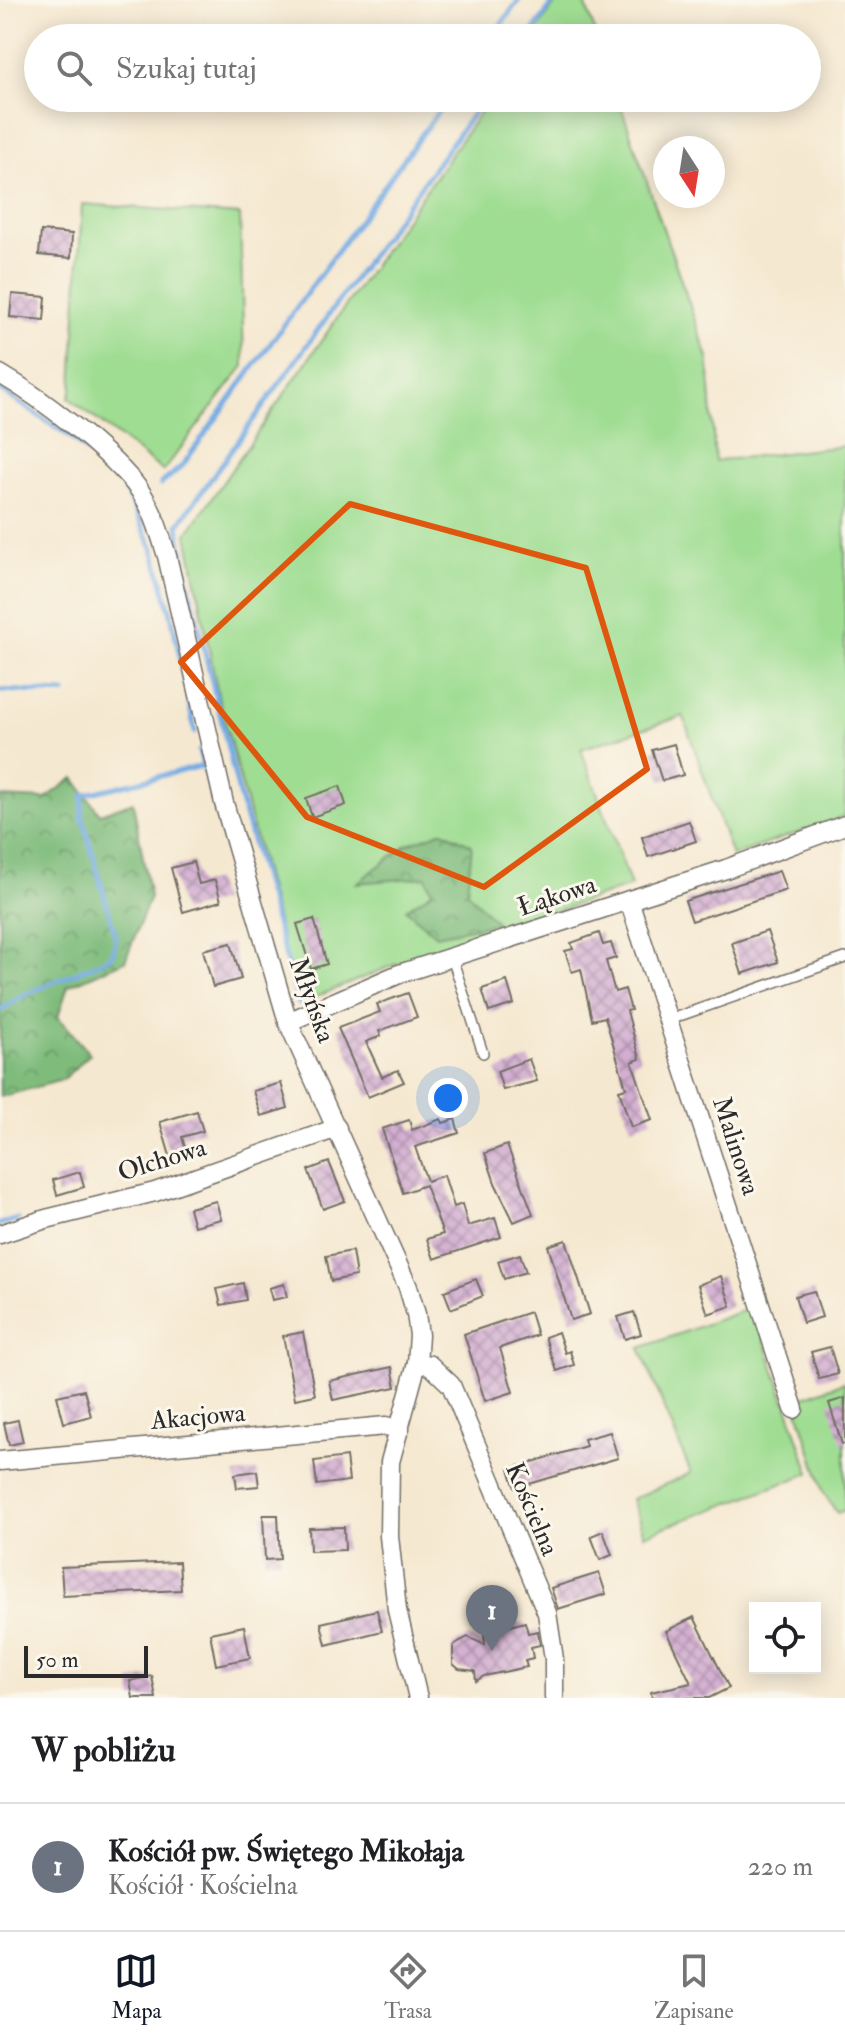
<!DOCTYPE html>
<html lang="pl">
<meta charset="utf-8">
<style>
body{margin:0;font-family:"IM FELL Double Pica",serif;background:#f2f2f2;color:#202124}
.controls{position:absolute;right:24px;bottom:24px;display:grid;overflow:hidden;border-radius:0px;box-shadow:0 4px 20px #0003}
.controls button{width:72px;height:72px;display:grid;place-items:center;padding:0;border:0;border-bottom:2px solid #e0e0e0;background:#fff;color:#202124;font:40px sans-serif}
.compass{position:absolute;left:653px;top:136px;width:72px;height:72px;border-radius:50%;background:#fff;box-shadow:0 4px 20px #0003;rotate:168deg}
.scale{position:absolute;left:24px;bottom:20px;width:124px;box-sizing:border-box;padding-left:8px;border:4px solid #2b2b2b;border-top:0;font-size:22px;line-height:28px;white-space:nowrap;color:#2b2b2b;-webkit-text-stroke:6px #fbf7ec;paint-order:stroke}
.you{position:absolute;left:448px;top:1098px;width:28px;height:28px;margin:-20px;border:6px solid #fff;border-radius:50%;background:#1a73e8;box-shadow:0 0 0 12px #1a73e833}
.badge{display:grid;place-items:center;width:52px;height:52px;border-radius:50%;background:#111827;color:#fff;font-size:26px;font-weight:700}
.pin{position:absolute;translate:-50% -66px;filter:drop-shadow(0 2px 4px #0008)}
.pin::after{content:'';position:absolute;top:42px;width:28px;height:24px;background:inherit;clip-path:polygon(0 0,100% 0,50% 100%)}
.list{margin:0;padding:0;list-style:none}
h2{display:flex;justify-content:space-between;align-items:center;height:104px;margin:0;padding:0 32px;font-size:34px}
h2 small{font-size:26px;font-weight:400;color:#757577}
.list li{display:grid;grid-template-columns:52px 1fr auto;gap:24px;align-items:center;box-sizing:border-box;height:128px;padding:0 32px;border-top:2px solid #e0e0e0}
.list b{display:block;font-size:30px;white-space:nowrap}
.list p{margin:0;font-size:26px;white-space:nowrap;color:#757577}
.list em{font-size:26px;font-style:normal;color:#757577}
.icon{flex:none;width:44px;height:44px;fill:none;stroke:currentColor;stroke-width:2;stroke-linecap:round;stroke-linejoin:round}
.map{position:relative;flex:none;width:845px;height:1698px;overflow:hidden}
.search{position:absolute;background:#fff;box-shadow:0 4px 20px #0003;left:24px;right:24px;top:24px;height:88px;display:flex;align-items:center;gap:20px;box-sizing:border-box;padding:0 28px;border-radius:44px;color:#757577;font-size:30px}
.sheet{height:232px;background:#fff}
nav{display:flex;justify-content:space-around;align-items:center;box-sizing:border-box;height:112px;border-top:2px solid #e0e0e0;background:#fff;font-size:22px;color:#757577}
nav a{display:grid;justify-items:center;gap:4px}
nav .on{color:#111827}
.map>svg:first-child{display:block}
</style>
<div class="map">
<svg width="845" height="1698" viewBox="0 0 845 1698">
<defs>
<pattern id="forest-crowns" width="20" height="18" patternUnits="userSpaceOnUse" patternTransform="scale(2)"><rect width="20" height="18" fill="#7fbc7c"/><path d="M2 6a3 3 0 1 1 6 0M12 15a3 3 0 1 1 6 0" fill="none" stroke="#689966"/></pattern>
<pattern id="building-cross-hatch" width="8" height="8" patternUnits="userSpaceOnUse" patternTransform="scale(2)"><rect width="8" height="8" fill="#d3aed1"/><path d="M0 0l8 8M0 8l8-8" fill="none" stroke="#ab8eaa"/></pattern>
</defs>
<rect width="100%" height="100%" fill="#fbf7ec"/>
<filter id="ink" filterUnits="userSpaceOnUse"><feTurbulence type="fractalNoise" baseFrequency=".0125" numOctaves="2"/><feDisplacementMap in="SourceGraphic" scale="16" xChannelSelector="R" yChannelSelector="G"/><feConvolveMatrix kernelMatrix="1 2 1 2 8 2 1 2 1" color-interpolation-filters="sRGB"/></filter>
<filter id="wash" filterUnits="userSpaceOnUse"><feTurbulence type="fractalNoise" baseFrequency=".006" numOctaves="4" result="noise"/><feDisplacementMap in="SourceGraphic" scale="32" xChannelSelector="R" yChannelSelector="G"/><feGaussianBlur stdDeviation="1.8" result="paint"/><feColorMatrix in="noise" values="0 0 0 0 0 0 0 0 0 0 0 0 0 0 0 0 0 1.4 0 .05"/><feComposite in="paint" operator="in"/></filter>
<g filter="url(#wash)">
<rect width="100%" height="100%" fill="#f5e8d0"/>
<!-- grass -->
<g fill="#9fdd92" stroke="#65845e" stroke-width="2">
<path d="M 558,0 L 584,0 L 597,38 L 531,38 Z"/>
<path d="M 490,98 L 618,98 L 708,358 L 715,461 L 845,446 L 845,816 L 732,856 L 683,716 L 581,749 L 631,886 L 394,965 L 299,1004 L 218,695 L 187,534 Z"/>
<path d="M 82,204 L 240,215 L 244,366 L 163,471 L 69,398 L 72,389 Z"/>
<path d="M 753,1307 L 810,1473 L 644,1535 L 632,1499 L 691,1473 L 640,1348 Z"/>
<path d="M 845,1382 L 845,1510 L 837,1513 L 824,1493 L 795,1400 Z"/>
</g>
<!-- forest -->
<g fill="url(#forest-crowns)" stroke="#557454" stroke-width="2">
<path d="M 74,778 L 100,814 L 133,802 L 150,897 L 125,961 L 68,986 L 58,1017 L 90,1054 L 62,1080 L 0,1097 L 0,797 L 45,799 Z"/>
<path d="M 443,831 L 472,845 L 467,892 L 497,923 L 436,935 L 406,909 L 432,892 L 426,877 L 357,883 L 408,844 Z"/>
</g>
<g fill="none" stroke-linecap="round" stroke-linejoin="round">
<!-- stream -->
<g stroke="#76ace4" stroke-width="5">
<path d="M 491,38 L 519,0"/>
<path d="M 528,38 L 555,0"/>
<path d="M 0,390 L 72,438 L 122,483 L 153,549 L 171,614 L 195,732"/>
<path d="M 161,484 L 182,466 L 448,98"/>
<path d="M 0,690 L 65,693"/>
<path d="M 199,751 L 276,1018"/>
<path d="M 299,1004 L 240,798 L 185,570 L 178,525 L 484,98"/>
<path d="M 0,1010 L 26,994 L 101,962 L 112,955 L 116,938 L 82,816 L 83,795 L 202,766"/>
<path d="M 0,1224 L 18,1219"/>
</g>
</g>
<g id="blocks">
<!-- building -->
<g fill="url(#building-cross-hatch)">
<path d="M 41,231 L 72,234 L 71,258 L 39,255 Z"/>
<path d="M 12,294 L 46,297 L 44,320 L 10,317 Z"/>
<path d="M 674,744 L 683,775 L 662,781 L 652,750 Z"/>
<path d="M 340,786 L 346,805 L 312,817 L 306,798 Z"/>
<path d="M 689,821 L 696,841 L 648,857 L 642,837 Z"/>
<path d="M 193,862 L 199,884 L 215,880 L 221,901 L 183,912 L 171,868 Z"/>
<path d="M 779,871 L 786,890 L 692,921 L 685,901 Z"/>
<path d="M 314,919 L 327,964 L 311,969 L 297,924 Z"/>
<path d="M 767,931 L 778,962 L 742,974 L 732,943 Z"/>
<path d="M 599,933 L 603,945 L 611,943 L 616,958 L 606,961 L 615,992 L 625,989 L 631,1010 L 627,1011 L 640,1059 L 632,1062 L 652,1120 L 631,1127 L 619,1090 L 626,1088 L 605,1017 L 592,1020 L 581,969 L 572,972 L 565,951 L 573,949 L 571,943 Z"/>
<path d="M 231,943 L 241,979 L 213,987 L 203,950 Z"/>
<path d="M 507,981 L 514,1004 L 489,1012 L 482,989 Z"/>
<path d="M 408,993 L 417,1017 L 379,1031 L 381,1036 L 366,1042 L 382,1077 L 398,1070 L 404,1082 L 368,1097 L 338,1028 L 380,1012 L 377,1004 Z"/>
<path d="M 529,1059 L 537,1081 L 503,1090 L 497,1071 Z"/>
<path d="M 281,1083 L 288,1108 L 261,1116 L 253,1091 Z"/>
<path d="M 197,1111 L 203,1131 L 182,1137 L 186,1151 L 170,1156 L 160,1122 Z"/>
<path d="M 441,1119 L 443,1123 L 455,1119 L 459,1133 L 415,1147 L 427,1181 L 444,1175 L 454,1207 L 462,1204 L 468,1226 L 495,1218 L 501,1237 L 434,1259 L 427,1239 L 443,1234 L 425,1185 L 403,1193 L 382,1129 L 409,1120 L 412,1130 Z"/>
<path d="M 507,1145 L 533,1214 L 514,1222 L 495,1183 L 485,1153 Z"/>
<path d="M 329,1162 L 345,1201 L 323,1209 L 308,1170 Z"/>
<path d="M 80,1172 L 84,1187 L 57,1195 L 53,1180 Z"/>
<path d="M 216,1201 L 221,1219 L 194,1226 L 189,1208 Z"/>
<path d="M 566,1240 L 590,1314 L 571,1320 L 548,1246 Z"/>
<path d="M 352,1251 L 356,1276 L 331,1281 L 326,1256 Z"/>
<path d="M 520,1254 L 526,1272 L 504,1279 L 498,1261 Z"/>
<path d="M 721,1276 L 731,1306 L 708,1314 L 698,1285 Z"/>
<path d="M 476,1279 L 483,1296 L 451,1309 L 444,1291 Z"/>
<path d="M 243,1283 L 246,1300 L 221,1305 L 217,1289 Z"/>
<path d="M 284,1284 L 287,1297 L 272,1300 L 269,1288 Z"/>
<path d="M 814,1291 L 822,1317 L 803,1323 L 795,1296 Z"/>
<path d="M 530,1312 L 537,1335 L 500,1348 L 513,1392 L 485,1401 L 464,1334 Z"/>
<path d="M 634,1312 L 641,1334 L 625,1339 L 618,1317 Z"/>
<path d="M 303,1332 L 315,1395 L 295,1399 L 283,1336 Z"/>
<path d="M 558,1332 L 565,1353 L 570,1351 L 574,1365 L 557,1371 L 545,1337 Z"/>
<path d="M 830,1347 L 838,1374 L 819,1379 L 811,1352 Z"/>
<path d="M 392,1367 L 396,1387 L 333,1400 L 329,1381 Z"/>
<path d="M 84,1390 L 91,1416 L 64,1423 L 57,1396 Z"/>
<path d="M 845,1398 L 845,1444 L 842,1444 L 829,1403 Z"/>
<path d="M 18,1420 L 23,1442 L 9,1445 L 4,1423 Z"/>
<path d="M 610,1432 L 618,1458 L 515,1488 L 509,1469 L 586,1446 L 584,1439 Z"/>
<path d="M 346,1457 L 349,1481 L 317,1485 L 314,1461 Z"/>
<path d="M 257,1471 L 259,1486 L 237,1488 L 235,1474 Z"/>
<path d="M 263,1515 L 278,1515 L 280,1559 L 265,1560 Z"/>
<path d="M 344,1527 L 345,1550 L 310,1551 L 309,1528 Z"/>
<path d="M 603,1531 L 612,1555 L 600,1560 L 591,1536 Z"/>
<path d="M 179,1562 L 181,1590 L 63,1596 L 61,1567 Z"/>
<path d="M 599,1573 L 606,1594 L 558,1609 L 551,1588 Z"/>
<path d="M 377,1610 L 382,1631 L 326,1645 L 321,1623 Z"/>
<path d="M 694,1617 L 729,1688 L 709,1698 L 652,1698 L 651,1692 L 691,1683 L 666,1631 Z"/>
<path d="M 525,1622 L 528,1633 L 538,1631 L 540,1645 L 531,1647 L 533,1658 L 525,1660 L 527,1667 L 484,1676 L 476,1681 L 475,1671 L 459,1669 L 453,1664 L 453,1646 L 460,1641 L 468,1637 L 485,1645 L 484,1633 Z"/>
<path d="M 244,1626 L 250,1658 L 216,1665 L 210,1633 Z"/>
<path d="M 152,1676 L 156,1698 L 133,1698 L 130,1681 Z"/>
</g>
</g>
</g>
<g filter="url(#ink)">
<use href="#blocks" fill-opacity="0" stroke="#726d65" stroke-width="2"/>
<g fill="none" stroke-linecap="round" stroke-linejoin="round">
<defs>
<g id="lane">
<path d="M 452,958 L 483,1053"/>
<path d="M 668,1020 L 845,958"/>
</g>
<g id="street">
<path d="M 0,374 C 43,399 103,446 134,483 C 152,504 159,531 167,556 L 224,803 L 288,1022 L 408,1287 L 416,1314 L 419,1335 L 417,1363 L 390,1462 L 389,1536 L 397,1610 L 418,1698"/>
<path d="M 629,900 L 794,1409"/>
<path d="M 288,1022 L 399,974 L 726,869 L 845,825"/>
<path d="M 0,1234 L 46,1219 L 155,1192 L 337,1128"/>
<path d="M 417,1363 L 430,1365 L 451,1385 L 547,1613 L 554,1659 L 554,1698"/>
<path d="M 0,1461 L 386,1426 L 400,1429"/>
</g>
</defs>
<!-- lane casing -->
<use href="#lane" stroke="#726d65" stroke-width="12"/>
<!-- street casing -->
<use href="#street" stroke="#726d65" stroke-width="21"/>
<!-- lane -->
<use href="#lane" stroke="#fff" stroke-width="9"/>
<!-- street -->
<use href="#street" stroke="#fff" stroke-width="18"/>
</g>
</g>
<!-- marked area -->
<path fill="none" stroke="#df570e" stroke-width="6" stroke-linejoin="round" d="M 350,504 L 586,568 L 647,769 L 484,887 L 307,817 L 181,662 Z"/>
<g text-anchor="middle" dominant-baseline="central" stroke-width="6" stroke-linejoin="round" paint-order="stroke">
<!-- street labels -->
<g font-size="26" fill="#2b2b2b" stroke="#fbf7ec">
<text transform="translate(557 896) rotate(-18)">Łąkowa</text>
<text transform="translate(312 1000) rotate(70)">Młyńska</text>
<text transform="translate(736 1146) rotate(72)">Malinowa</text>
<text transform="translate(162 1160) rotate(-17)">Olchowa</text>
<text transform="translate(198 1417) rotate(-5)">Akacjowa</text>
<text transform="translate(532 1509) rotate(67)">Kościelna</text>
</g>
</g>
</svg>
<div class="controls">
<button><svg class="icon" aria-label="locate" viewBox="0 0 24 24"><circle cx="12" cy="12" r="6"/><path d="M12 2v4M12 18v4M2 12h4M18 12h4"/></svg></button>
</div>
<svg class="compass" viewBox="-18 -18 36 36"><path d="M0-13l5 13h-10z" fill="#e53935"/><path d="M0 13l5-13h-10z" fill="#757577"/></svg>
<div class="scale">50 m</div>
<div class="you"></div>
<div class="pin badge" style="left:492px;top:1651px;background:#6b7280">1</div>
<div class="search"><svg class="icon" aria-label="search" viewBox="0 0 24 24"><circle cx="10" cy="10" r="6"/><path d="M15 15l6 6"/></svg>Szukaj tutaj</div>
</div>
<section class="sheet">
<h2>W pobliżu<small></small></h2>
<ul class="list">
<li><span class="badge" style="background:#6b7280">1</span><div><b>Kościół pw. Świętego Mikołaja</b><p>Kościół · Kościelna</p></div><em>220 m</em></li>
</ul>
</section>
<nav>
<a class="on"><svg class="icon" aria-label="map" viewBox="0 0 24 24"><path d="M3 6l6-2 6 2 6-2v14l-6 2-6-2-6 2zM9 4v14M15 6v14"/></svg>Mapa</a>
<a><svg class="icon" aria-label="directions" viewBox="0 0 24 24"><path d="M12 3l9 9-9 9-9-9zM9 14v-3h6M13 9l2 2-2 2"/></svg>Trasa</a>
<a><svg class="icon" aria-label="saved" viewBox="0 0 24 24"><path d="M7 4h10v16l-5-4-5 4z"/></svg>Zapisane</a>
</nav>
